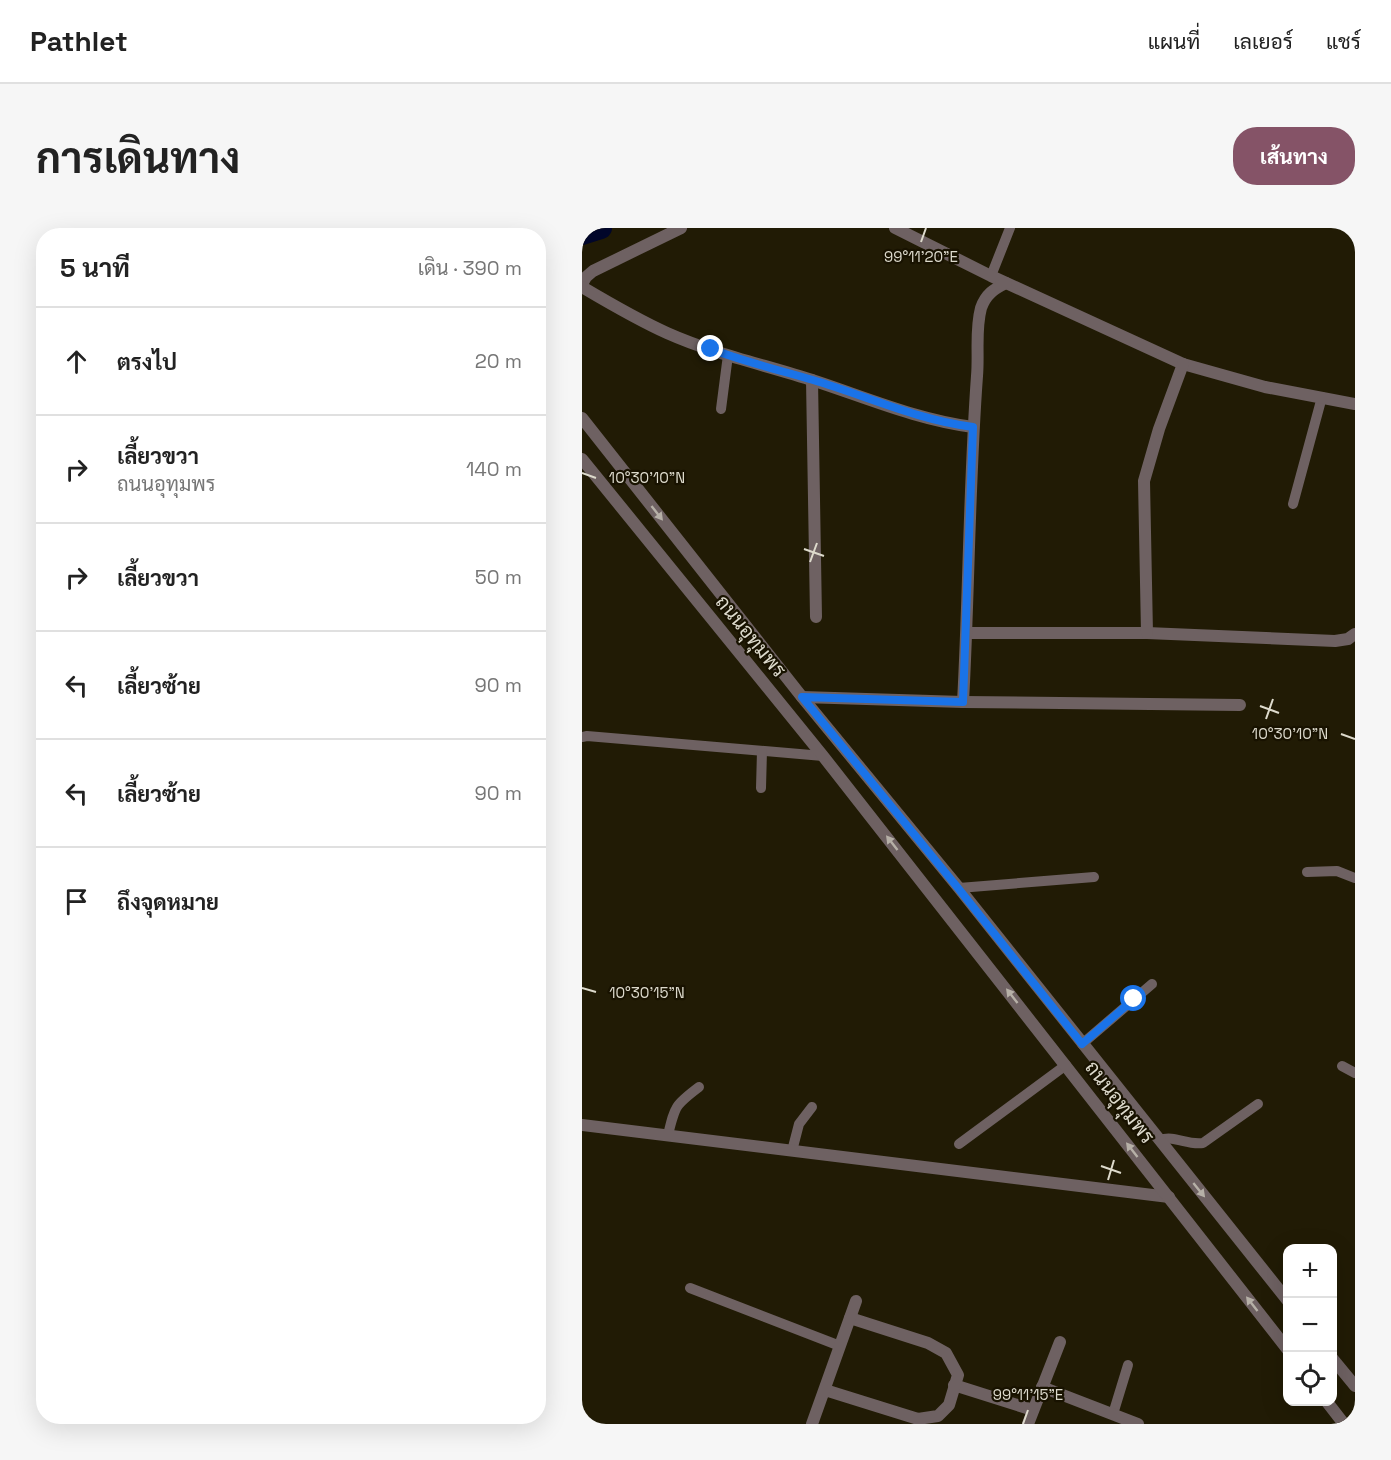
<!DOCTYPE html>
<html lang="th">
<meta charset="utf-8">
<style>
body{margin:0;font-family:"Space Grotesk",Sarabun,sans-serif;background:#f6f6f6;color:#222}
.controls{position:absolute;right:18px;bottom:18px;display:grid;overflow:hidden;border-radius:12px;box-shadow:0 6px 24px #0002}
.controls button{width:54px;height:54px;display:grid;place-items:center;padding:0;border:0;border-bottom:2px solid #e0e0e0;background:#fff;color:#222;font:30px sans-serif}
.stop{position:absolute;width:18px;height:18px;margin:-14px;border:4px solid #1a73e8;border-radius:50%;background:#fff}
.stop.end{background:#1a73e8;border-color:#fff;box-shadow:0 2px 6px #0008}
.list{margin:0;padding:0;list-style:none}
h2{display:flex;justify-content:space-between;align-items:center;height:78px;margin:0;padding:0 24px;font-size:26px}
h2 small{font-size:20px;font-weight:400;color:#767676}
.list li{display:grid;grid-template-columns:39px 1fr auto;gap:18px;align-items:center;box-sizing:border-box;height:108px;padding:0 24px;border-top:2px solid #e0e0e0}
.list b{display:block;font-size:22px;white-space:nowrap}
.list p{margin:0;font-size:20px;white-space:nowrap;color:#767676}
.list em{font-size:20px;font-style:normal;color:#767676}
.icon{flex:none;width:33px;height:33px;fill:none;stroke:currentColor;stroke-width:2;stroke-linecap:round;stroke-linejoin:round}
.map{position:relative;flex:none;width:773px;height:1196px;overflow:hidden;border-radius:24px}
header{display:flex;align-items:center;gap:36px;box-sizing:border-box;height:84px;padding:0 30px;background:#fff;border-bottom:2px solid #e0e0e0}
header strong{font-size:28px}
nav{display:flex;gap:33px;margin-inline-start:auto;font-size:21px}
.intro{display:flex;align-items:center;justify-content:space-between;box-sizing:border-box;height:144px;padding:0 36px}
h1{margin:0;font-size:42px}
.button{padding:15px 27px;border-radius:24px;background:#855367;color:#fff;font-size:21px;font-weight:700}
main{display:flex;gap:36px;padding:0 36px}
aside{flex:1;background:#fff;border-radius:24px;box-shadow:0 6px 24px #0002}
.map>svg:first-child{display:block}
</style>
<header>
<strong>Pathlet</strong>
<nav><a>แผนที่</a><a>เลเยอร์</a><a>แชร์</a></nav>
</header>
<div class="intro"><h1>การเดินทาง</h1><a class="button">เส้นทาง</a></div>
<main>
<aside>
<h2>5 นาที<small>เดิน · 390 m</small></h2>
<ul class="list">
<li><svg class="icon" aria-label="ahead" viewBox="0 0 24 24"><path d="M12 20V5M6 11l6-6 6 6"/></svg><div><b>ตรงไป</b></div><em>20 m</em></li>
<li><svg class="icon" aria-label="right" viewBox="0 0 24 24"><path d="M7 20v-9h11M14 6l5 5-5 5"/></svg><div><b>เลี้ยวขวา</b><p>ถนนอุทุมพร</p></div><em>140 m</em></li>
<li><svg class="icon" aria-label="right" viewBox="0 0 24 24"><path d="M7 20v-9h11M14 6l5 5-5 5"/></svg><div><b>เลี้ยวขวา</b></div><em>50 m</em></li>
<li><svg class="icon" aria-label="left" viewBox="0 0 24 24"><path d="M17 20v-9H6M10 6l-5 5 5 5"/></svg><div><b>เลี้ยวซ้าย</b></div><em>90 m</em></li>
<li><svg class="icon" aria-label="left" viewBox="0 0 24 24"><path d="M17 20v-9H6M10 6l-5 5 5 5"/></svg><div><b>เลี้ยวซ้าย</b></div><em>90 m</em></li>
<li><svg class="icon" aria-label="arrive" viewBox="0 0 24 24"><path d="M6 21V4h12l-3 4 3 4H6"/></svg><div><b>ถึงจุดหมาย</b></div></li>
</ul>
</aside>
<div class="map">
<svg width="773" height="1196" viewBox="0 0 773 1196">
<rect width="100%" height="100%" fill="#211b05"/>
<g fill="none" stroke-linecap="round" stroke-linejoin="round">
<!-- canal -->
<path stroke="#01062a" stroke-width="22" d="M 0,6 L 19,0"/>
<!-- service -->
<g stroke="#6e6162" stroke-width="10">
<path d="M 409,48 L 428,0"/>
<path d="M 139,181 L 146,127"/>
<path d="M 711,276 L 740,169"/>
<path d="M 0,509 L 5,508 L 241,528"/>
<path d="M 179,560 L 180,523"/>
<path d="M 725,644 L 755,643 L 773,650"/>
<path d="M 377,660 L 512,649"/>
<path d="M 500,816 L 570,756"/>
<path d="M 760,838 L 773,845"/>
<path d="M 86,907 C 93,878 93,877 117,859"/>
<path d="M 577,912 C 594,907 603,917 621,915 L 676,876"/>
<path d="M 377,916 L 484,837"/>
<path d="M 210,923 L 217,896 L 230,879"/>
<path d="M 108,1060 L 258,1118"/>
<path d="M 531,1186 L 546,1137"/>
</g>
<!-- minor -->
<g stroke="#6e6162" stroke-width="12">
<path d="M 313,0 L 409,48 L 601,136 L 683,159 L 773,176"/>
<path d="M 0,56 L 4,49 L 11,43 L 99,0"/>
<path d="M 0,59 C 27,75 56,92 85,105 C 132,126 184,137 233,153 C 285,170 336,192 391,199"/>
<path d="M 230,152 L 234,389"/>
<path d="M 385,405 L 565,405 L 753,413 L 766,411 L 773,406"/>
<path d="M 565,405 L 562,253 L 577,201 L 601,136"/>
<path d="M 220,469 L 381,474 L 658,477"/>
<path d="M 381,474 C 387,365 387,257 395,148 C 397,125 393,102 399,80 C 404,66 412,61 424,55"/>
<path d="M 0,897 L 587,969"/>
<path d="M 372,1157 L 451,1182"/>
<path d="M 460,1159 L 556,1196"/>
<path d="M 243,1162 L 336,1191 L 356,1188 L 367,1177 L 376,1147 L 364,1125 L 346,1115 L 268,1090"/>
<path d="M 230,1196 L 274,1073"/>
<path d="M 446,1196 L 478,1114"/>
</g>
<!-- tertiary -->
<g stroke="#6e6162" stroke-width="12">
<path d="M 0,190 L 220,469 L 377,660 L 706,1073"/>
<path d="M 0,231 L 241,528 L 706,1122"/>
<path d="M 750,1130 L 773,1158"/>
<path d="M 745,1174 L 762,1196"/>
</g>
</g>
<!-- one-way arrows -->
<defs><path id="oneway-solid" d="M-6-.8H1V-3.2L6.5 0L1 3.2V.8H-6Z" transform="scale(1.5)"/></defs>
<g fill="#b6b0a7">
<use href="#oneway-solid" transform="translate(75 285) rotate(52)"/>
<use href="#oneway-solid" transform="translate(310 615) rotate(-128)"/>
<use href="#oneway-solid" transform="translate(430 768) rotate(-128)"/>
<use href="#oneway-solid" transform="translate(550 922) rotate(-128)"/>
<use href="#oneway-solid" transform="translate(617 962) rotate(51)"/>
<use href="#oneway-solid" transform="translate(670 1076) rotate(-128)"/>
</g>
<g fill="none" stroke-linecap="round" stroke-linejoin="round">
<!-- route -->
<path stroke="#1a73e8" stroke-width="8" d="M 129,121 C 163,134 197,142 231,152 C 285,168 335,192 391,199 L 381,474 L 220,469 L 376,660 L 500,816 L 552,771"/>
</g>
<!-- ticks -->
<path fill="none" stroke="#dddacc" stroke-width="2" d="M 339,14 L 344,0M 0,245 L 14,250M 222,321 L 242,328M 228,334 L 235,315M 678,478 L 697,485M 684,491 L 691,471M 759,506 L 773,511M 0,760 L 14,764M 519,938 L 539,945M 526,952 L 532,932M 441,1196 L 446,1182"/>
<g text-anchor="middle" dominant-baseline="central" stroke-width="4.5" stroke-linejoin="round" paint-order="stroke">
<!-- street labels -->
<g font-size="20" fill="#dddacc" stroke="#181200">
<text transform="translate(169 408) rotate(51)">ถนนอุทุมพร</text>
<text transform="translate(538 874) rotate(52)">ถนนอุทุมพร</text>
</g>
</g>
<g font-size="15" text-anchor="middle" fill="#dddacc" stroke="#181200" stroke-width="4.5" stroke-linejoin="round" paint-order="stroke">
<text x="339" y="34">99°11'20"E</text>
<text x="65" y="255">10°30'10"N</text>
<text x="708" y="511">10°30'10"N</text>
<text x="65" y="770">10°30'15"N</text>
<text x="446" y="1172">99°11'15"E</text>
</g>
</svg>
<div class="controls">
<button>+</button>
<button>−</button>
<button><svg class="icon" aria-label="locate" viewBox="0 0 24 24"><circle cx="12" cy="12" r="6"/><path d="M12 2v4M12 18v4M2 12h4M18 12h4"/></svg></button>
</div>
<div class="stop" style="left:552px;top:771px"></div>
<div class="stop end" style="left:129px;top:121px"></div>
</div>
</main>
